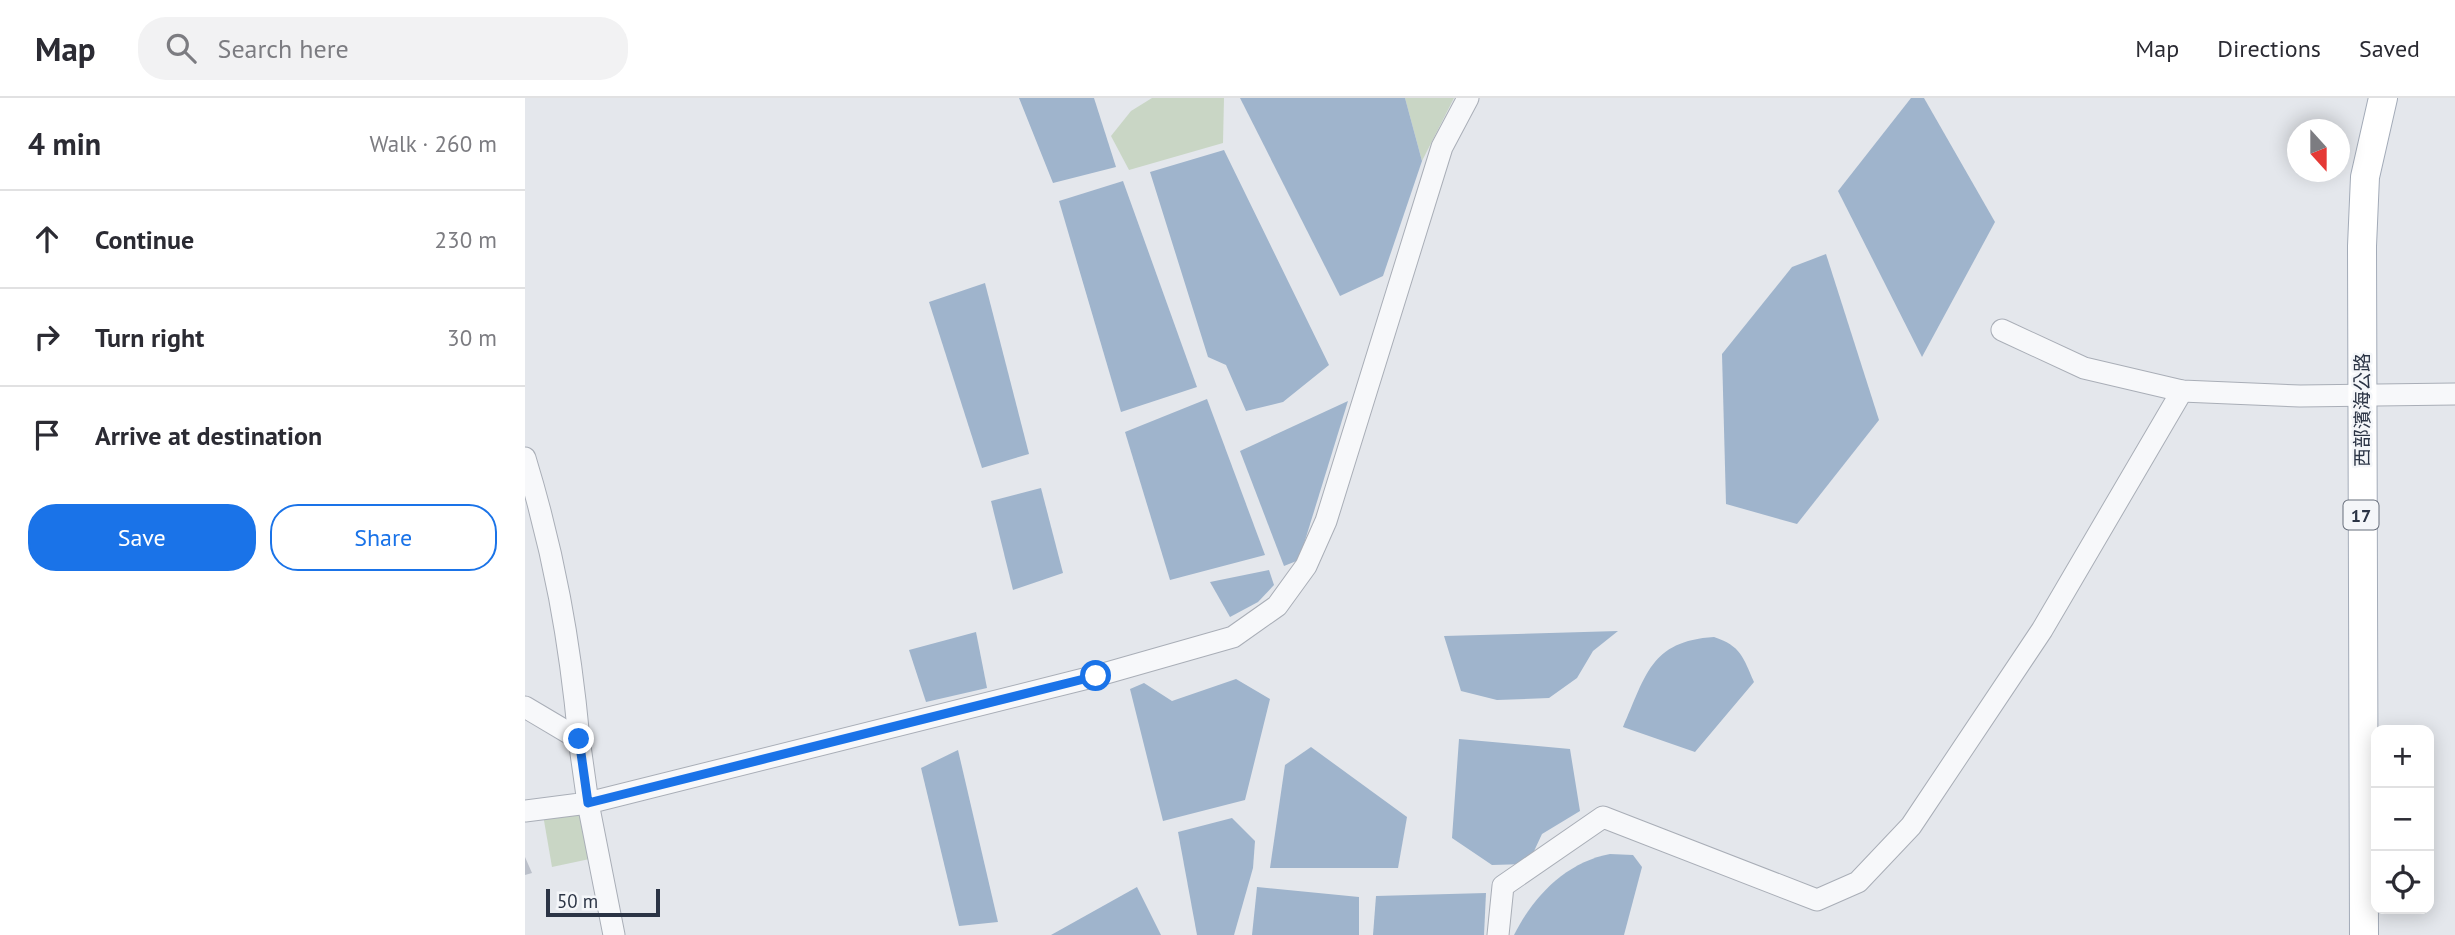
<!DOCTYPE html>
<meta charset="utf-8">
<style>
body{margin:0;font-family:"PT Sans","Noto Sans TC",sans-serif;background:#f2f2f3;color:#2b2b33}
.controls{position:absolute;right:21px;bottom:21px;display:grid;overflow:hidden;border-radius:14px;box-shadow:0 4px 18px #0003}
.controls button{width:63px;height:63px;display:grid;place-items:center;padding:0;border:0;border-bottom:2px solid #e1e1e2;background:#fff;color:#2b2b33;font:35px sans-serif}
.compass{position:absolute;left:1762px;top:21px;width:63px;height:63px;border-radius:50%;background:#fff;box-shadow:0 4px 18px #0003;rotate:159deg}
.scale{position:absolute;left:21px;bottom:18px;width:114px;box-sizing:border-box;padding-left:7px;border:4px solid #2b3445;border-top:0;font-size:19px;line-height:24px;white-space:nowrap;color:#2b3445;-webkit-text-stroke:5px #f4f6f9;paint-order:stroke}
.stop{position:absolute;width:21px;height:21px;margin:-16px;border:5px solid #1a73e8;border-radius:50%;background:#fff}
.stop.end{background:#1a73e8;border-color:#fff;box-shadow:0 2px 7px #0008}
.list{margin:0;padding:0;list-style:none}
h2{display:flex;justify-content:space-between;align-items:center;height:91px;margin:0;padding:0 28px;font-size:30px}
h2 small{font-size:23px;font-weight:400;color:#7c7c81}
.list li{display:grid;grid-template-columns:46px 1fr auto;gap:21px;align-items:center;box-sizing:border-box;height:98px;padding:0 28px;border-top:2px solid #e1e1e2}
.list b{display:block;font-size:26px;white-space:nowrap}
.list em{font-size:23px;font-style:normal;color:#7c7c81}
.actions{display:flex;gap:14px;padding:21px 28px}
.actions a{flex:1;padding:16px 0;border:2px solid #1a73e8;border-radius:28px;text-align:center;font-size:24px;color:#1a73e8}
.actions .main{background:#1a73e8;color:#fff}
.icon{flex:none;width:38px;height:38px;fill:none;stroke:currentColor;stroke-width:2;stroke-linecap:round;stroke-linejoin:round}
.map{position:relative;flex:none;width:1930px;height:837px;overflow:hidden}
header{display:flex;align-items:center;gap:42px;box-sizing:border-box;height:98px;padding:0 35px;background:#fff;border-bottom:2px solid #e1e1e2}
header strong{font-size:33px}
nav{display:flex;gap:38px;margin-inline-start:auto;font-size:24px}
.search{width:490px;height:63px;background:#f2f2f3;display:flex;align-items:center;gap:18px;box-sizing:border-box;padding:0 24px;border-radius:28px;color:#7c7c81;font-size:26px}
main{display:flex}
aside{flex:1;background:#fff}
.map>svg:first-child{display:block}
</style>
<header>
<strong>Map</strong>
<div class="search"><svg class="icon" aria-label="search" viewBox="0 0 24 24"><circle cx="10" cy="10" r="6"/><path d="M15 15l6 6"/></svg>Search here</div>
<nav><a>Map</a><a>Directions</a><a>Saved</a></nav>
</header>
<main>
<aside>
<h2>4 min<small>Walk · 260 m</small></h2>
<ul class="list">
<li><svg class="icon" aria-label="ahead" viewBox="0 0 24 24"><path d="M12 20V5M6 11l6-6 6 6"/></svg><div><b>Continue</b></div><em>230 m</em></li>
<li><svg class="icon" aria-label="right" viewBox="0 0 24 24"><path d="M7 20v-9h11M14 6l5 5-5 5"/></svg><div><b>Turn right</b></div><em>30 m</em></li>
<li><svg class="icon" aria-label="arrive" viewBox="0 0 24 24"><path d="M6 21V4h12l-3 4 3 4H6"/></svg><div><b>Arrive at destination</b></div></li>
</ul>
<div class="actions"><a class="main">Save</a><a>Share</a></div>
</aside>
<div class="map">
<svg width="1930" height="837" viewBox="0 0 1930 837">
<rect width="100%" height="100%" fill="#e4e7ec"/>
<!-- green -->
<g fill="#c9d6c5">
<path d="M 627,0 L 699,0 L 698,45 L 604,72 L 586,38 L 606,13 Z"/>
<path d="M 880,0 L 929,0 L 897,63 Z"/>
<path d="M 63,705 L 74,759 L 27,769 L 17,711 Z"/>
</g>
<!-- water -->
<g fill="#9fb4cc">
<path d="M 494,0 L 569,0 L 591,69 L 528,85 Z"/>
<path d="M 715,0 L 880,0 L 897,63 L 858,178 L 815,198 Z"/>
<path d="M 1386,0 L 1399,0 L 1470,124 L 1397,259 L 1313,93 Z"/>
<path d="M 699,52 L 804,267 L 758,304 L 721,313 L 701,267 L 683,259 L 625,74 Z"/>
<path d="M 598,83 L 672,289 L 596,314 L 534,103 Z"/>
<path d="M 1301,156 L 1354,322 L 1272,426 L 1201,406 L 1197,256 L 1267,169 Z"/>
<path d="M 460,185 L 504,356 L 457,370 L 404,204 Z"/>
<path d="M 682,301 L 740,457 L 645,482 L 600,334 Z"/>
<path d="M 823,303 L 774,462 L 759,468 L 715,353 Z"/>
<path d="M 516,390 L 538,475 L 488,492 L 466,403 Z"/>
<path d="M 744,472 L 749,487 L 733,504 L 705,519 L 685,484 Z"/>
<path d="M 1093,533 L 1068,553 L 1052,580 L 1024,600 L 972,602 L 936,593 L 919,538 Z"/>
<path d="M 451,534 L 462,590 L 401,604 L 384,552 Z"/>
<path d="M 1189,539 C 1216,548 1218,559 1229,584 L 1170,654 L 1098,629 C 1121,578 1125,543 1189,539 Z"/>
<path d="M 711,581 L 745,601 L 720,702 L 638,723 L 605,591 L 619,585 L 647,603 Z"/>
<path d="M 934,641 L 1045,651 L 1055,713 L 1017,736 L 1003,766 L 967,767 L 927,740 Z"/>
<path d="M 786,649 L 882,719 L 873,770 L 745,770 L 760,667 Z"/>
<path d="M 433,652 L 473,824 L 434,828 L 396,670 Z"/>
<path d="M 707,720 L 730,743 L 728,770 L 709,837 L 672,837 L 653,734 Z"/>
<path d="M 1085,756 L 1108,757 L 1117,769 L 1099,837 L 989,837 C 1009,797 1042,764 1085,756 Z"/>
<path d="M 612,789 L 636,837 L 526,837 Z"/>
<path d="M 732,789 L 834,799 L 834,837 L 727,837 Z"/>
<path d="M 961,795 L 959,837 L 848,837 L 851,798 Z"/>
</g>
<!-- building -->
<path fill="#bbc0ca" d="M 0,759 L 7,775 L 0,777 Z"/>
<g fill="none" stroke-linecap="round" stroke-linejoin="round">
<defs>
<g id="minor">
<path d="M 1477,232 L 1559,270 L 1657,293 L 1775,298 L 1930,296"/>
<path d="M 0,360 C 29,455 45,543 54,641"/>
<path d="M 0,609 L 54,641 L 63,705 L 0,713"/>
<path d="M 89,837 L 63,705 L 571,578 L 708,539 L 752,508 L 781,468 L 801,423 L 917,49 L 943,0"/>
<path d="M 973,837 L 978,788 L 1078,719 L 1292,802 L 1333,784 L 1386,728 L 1517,532 L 1657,293"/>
</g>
<path id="major" d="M 1839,837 L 1837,148 L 1840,79 L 1858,0"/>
</defs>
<!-- minor casing -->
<use href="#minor" stroke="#a9aeb7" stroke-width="23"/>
<!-- major casing -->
<use href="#major" stroke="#a3abb8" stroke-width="30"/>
<!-- minor -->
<use href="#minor" stroke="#f7f8fa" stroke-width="21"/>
<!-- major -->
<use href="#major" stroke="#fff" stroke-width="28"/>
</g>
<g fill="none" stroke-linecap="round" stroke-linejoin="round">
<!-- route -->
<path stroke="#1a73e8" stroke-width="9" d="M 54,641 L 63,705 L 571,578"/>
</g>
<g text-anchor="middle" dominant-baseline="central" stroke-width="5" stroke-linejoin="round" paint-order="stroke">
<!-- shield labels -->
<rect fill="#f4f6f9" stroke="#676e7b" stroke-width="2" x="1818.5" y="402.5" width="35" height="29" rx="5"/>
<g font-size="18" font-weight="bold" fill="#2b3445">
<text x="1836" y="417">17</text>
</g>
<!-- street labels -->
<g font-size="19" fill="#2b3445" stroke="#f4f6f9">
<text transform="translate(1837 312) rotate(-90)">西部濱海公路</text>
</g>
</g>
</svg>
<div class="controls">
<button>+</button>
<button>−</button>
<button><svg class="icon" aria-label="locate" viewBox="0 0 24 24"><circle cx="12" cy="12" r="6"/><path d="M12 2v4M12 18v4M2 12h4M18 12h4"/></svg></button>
</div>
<svg class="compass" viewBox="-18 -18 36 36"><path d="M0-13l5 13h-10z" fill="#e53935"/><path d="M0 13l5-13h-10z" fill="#7c7c81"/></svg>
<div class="scale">50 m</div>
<div class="stop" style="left:571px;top:578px"></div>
<div class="stop end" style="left:54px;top:641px"></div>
</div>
</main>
